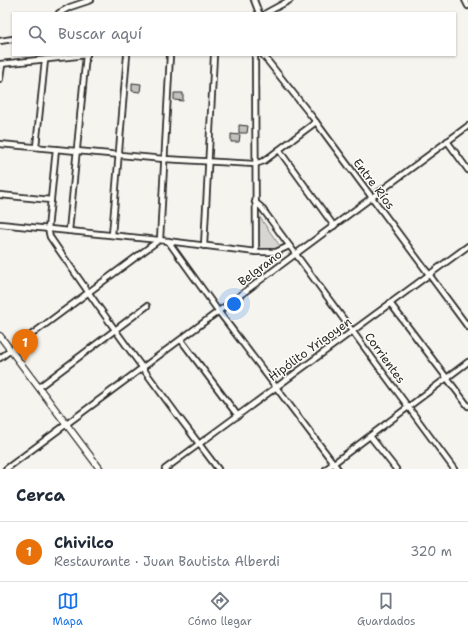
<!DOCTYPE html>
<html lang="es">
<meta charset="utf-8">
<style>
body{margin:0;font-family:"Shantell Sans",sans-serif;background:#f2f2f3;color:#1f2937}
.you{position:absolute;left:234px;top:304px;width:14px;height:14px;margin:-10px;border:3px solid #fff;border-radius:50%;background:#1a73e8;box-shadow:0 0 0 6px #1a73e833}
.badge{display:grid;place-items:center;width:26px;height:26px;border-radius:50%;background:#1a73e8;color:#fff;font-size:13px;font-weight:700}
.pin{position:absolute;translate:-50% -33px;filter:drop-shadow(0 1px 2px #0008)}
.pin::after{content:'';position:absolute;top:21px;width:14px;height:12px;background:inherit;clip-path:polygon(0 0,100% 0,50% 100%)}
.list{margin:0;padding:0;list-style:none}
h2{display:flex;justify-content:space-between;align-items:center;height:52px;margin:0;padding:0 16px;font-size:17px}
h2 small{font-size:13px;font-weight:400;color:#747a83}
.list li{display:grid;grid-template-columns:26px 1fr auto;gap:12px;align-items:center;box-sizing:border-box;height:60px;padding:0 16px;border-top:1px solid #e0e1e3}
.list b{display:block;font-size:15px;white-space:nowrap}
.list p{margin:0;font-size:13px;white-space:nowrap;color:#747a83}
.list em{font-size:13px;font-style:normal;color:#747a83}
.icon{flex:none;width:22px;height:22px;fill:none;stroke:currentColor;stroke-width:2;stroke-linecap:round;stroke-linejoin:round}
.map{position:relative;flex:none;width:468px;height:469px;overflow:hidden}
.search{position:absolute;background:#fff;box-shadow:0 1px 3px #0004;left:12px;right:12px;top:12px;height:44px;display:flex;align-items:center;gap:10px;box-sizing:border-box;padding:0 14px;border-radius:0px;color:#747a83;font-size:15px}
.sheet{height:112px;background:#fff}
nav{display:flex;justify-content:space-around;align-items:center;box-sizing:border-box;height:56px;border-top:1px solid #e0e1e3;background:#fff;font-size:11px;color:#747a83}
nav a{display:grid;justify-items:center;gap:2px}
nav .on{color:#1a73e8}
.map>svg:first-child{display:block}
</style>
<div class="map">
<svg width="468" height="469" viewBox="0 0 468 469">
<rect width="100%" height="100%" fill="#f5f4ef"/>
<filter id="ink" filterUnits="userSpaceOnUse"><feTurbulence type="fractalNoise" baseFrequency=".025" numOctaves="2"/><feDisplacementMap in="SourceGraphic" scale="8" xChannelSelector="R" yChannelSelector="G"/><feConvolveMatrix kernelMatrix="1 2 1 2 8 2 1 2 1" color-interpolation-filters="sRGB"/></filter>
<g filter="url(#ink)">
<!-- green -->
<path fill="#d7d6d2" stroke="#81807e" d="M 259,216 L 282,249 L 259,250 Z"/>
<!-- building -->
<g fill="#c2c1be" stroke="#2b2b2b">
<path d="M 132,83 L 141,84 L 140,92 L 132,91 Z"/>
<path d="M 174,93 L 183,93 L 183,101 L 174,100 Z"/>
<path d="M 239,125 L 248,126 L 247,133 L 239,133 Z"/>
<path d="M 231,134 L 240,135 L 239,142 L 231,142 Z"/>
</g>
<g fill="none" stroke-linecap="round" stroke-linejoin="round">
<defs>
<g id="minor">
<path d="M 254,0 L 259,13"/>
<path d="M 465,0 L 468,6"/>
<path d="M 59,13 L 70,7 L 91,0"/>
<path d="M 266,13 L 290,0"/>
<path d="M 0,41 L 13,39"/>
<path d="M 255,55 L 256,252"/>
<path d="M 263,55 L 313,118 L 468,327"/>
<path d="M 0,64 L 87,55"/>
<path d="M 0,79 L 2,65"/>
<path d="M 447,141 L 468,170"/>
<path d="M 0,144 L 164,159 L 255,164 L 264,161 L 316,122"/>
<path d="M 36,147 L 45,60"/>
<path d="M 56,149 L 48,229 L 50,237 C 104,316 160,393 218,469"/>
<path d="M 279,150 L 334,226"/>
<path d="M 0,195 L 51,200"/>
<path d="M 255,202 L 261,207 L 454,469"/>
<path d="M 0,224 L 159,240 L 256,252 L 276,252 L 289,246"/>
<path d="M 69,231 L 86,55"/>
<path d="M 112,235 L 127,55"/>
<path d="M 160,240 L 170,55"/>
<path d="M 168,241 L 219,312 L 338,469"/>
<path d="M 204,246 L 214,55"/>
<path d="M 390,303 L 468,406"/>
<path d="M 181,340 L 238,416"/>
<path d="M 0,358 L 159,240"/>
<path d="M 39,387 L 147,306"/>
<path d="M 370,436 L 396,469"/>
<path d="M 6,469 L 468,126"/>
<path d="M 165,469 L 468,246"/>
<path d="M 326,469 L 468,362"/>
</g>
<path id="major" d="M 0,336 L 100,469"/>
</defs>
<!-- minor casing -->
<use href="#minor" stroke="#2b2b2b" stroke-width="8"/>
<!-- major casing -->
<use href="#major" stroke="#2b2b2b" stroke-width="8"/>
<!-- minor -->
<use href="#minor" stroke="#fdfcf7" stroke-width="4.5"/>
<!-- major -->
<use href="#major" stroke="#fdfcf7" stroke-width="5.5"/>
</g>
</g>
<g text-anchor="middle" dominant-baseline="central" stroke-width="3" stroke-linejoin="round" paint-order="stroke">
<!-- street labels -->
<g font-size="12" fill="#2b2b2b" stroke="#fdfcf7">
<text transform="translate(374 184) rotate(53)">Entre Ríos</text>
<text transform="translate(260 268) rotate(-37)">Belgrano</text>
<text transform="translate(310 349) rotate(-36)">Hipólito Yrigoyen</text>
<text transform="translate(385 358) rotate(54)">Corrientes</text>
</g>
</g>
</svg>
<div class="you"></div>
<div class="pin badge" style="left:25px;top:362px;background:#e8710a">1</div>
<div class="search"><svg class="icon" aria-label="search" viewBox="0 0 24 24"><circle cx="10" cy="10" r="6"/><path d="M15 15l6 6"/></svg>Buscar aquí</div>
</div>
<section class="sheet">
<h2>Cerca<small></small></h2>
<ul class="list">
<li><span class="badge" style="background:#e8710a">1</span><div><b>Chivilco</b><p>Restaurante · Juan Bautista Alberdi</p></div><em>320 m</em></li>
</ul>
</section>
<nav>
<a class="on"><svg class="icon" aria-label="map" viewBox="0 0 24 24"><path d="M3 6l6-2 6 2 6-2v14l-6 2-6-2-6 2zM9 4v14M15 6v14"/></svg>Mapa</a>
<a><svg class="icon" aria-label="directions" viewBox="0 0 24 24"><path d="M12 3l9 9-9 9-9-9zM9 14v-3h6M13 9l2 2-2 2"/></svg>Cómo llegar</a>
<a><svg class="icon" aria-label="saved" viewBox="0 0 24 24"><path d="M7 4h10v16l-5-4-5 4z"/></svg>Guardados</a>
</nav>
